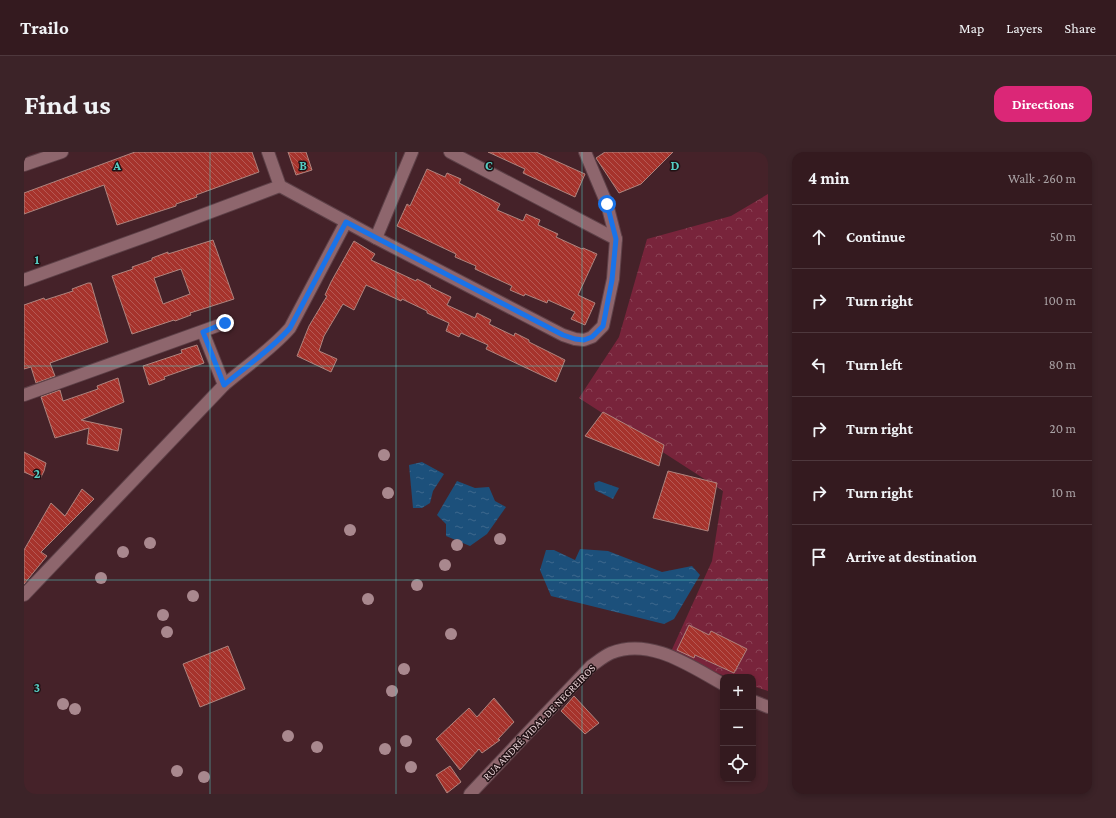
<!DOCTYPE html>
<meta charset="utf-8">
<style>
body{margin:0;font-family:"Crimson Pro",serif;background:#3c2328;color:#f1f3f6}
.controls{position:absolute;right:12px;bottom:12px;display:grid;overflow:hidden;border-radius:8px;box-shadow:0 2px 6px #0003}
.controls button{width:36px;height:36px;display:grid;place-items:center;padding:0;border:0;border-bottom:1px solid #4e383d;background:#341a1f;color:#f1f3f6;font:20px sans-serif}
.stop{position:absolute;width:12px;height:12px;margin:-9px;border:3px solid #1a73e8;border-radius:50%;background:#fff}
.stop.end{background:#1a73e8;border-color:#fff;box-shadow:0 1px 4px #0008}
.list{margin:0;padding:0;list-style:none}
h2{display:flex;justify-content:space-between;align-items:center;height:52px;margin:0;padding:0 16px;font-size:17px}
h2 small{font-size:13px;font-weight:400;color:#a9a1a4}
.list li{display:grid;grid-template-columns:26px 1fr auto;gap:12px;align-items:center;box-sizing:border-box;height:64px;padding:0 16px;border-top:1px solid #4e383d}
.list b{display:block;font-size:15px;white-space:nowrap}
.list em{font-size:13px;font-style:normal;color:#a9a1a4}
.icon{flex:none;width:22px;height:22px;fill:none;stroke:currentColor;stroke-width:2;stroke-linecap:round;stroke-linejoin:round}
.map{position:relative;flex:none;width:744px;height:642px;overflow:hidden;border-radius:12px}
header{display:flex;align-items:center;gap:24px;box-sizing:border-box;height:56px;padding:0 20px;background:#341a1f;border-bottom:1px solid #4e383d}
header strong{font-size:19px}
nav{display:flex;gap:22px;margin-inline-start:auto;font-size:14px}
.intro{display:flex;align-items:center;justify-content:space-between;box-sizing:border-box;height:96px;padding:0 24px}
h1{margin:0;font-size:28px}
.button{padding:10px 18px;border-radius:12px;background:#db2777;color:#fff;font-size:14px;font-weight:700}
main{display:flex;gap:24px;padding:0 24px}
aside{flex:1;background:#341a1f;border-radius:12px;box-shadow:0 2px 6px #0003}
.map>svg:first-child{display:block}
</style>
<header>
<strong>Trailo</strong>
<nav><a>Map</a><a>Layers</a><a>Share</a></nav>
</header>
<div class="intro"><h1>Find us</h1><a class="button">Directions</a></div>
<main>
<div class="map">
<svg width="744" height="642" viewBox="0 0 744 642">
<defs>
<pattern id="forest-crowns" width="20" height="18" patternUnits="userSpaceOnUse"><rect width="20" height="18" fill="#78243b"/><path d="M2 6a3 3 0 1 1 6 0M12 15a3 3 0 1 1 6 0" fill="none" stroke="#8b4356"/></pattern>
<pattern id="water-ripples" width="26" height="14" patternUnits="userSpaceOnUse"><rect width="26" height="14" fill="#1c507b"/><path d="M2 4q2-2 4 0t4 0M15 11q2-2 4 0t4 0" fill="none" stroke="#3d688d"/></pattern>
<pattern id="building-back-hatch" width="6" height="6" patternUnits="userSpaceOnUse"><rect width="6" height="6" fill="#a6332c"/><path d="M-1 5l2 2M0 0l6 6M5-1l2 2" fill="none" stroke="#b65954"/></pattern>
</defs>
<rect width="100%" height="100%" fill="#452229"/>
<!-- forest -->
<path fill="url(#forest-crowns)" d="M 744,42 L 744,539 L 729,534 L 729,525 L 704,525 L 645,504 L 688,409 L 699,339 L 555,246 L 595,185 L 623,87 L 707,64 Z"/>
<!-- water -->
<g fill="url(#water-ripples)">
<path d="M 398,310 L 420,322 L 409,339 L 406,351 L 398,356 L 389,356 L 385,313 Z"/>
<path d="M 433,329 L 451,336 L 465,335 L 471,349 L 482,355 L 463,382 L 446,394 L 422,384 L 422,372 L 413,363 Z"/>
<path d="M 575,329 L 595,336 L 589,347 L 571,338 L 570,331 Z"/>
<path d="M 556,397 L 584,399 L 638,420 L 668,414 L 676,423 L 650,467 L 640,472 L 527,444 L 516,418 L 522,398 L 530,398 L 551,408 Z"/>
</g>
<!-- building -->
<g fill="url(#building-back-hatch)" stroke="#ae847e" fill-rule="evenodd">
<path d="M 111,0 L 228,0 L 235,20 L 172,43 L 173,45 L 152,52 L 152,54 L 93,73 L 80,33 L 0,62 L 0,41 Z"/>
<path d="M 264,0 L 282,0 L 288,18 L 272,23 Z"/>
<path d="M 464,0 L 512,0 L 561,22 L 551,45 L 516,29 L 499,21 L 501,17 Z"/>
<path d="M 581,0 L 649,0 L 617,32 L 595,41 L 572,6 Z"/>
<path d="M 403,17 L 421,25 L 423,21 L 437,27 L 435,31 L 476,52 L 473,58 L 499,69 L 502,62 L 516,68 L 514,73 L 534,82 L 532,85 L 558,97 L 559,96 L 573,102 L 554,143 L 571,151 L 561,173 L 547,167 L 551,160 L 524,148 L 523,151 L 501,142 L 500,144 L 486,138 L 488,134 L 451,117 L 452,114 L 431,105 L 432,102 L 373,74 L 383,52 L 386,54 Z"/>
<path d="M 189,88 L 210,147 L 166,161 L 167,163 L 151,169 L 150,168 L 108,182 L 88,124 L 109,117 L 108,115 L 128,108 L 128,106 L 144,100 L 144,102 ZM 157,117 L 166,142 L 139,152 L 130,126 Z"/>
<path d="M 330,89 L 351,102 L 347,108 L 392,129 L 393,127 L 407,134 L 406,135 L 427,145 L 423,153 L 451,166 L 453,161 L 467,168 L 465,172 L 490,184 L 491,181 L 505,188 L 505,190 L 541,208 L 532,230 L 462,197 L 464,193 L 437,181 L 435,185 L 422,179 L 425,171 L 403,161 L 403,159 L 378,147 L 377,149 L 342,133 L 330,158 L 319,152 L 300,184 L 295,199 L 313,207 L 307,220 L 273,204 L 285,174 L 303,144 L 301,143 L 307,130 Z"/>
<path d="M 64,131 L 67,131 L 84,190 L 26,211 L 31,224 L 12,231 L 7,215 L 0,217 L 0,153 L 20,146 L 21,148 L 49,139 L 48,137 Z"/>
<path d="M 173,193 L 180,211 L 140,225 L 141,227 L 125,233 L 119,214 L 158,201 L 157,198 Z"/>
<path d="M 94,226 L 100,250 L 57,268 L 98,277 L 94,299 L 63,292 L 65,276 L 31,286 L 17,245 L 36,238 L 39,249 L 74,237 L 73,234 Z"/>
<path d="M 579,260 L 640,293 L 635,314 L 561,284 Z"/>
<path d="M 0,300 L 22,311 L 20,319 L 16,327 L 0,320 Z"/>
<path d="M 644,319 L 693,331 L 684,379 L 629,366 Z"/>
<path d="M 58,337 L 70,347 L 17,400 L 23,404 L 0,432 L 0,398 L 27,351 L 41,364 Z"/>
<path d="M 665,473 L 685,483 L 687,479 L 723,497 L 710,521 L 671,503 L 670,506 L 653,498 Z"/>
<path d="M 204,494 L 221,537 L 176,555 L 159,512 Z"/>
<path d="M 550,544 L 575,571 L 561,582 L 537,559 Z"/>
<path d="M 470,546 L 490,570 L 474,587 L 476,588 L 458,601 L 455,597 L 436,618 L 412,587 L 445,556 L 453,565 Z"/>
<path d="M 426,614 L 437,630 L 423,641 L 412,623 Z"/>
</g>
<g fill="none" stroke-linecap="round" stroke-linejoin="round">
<defs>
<g id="street">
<path d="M 244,0 L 256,34 L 352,86 L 539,183 L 551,187 L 560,188 L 568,185 L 579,174 L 589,127 L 592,87 L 426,0"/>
<path d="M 561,0 L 583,52 L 592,87"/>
<path d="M 0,13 L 38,0"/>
<path d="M 352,86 L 388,0"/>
<path d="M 0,128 L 125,83 L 256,34"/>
<path d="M 200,233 C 222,214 247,198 266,176 L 322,70"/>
<path d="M 0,243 L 201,171"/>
<path d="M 0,443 L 200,233 L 179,180"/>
<path d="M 729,549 L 744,555"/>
<path d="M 446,642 L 567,514 C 573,510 580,504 587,501 C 626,485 666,514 699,532"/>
</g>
</defs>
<!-- street casing -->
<use href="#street" stroke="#5e4148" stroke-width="14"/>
<!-- street -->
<use href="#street" stroke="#8e666d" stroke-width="12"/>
</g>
<!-- trees -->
<g fill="#a9888e">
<circle cx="360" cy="303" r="6"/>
<circle cx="364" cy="341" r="6"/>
<circle cx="326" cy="378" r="6"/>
<circle cx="476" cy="387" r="6"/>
<circle cx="126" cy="391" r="6"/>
<circle cx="433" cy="393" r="6"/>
<circle cx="99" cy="400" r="6"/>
<circle cx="421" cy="413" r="6"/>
<circle cx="77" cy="426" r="6"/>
<circle cx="393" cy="433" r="6"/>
<circle cx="169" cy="444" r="6"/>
<circle cx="344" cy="447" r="6"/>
<circle cx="139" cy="463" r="6"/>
<circle cx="143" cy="480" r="6"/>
<circle cx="427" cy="482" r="6"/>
<circle cx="380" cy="517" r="6"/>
<circle cx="368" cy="539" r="6"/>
<circle cx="39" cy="552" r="6"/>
<circle cx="51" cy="557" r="6"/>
<circle cx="264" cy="584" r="6"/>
<circle cx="382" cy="589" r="6"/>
<circle cx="293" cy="595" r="6"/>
<circle cx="361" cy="597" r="6"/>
<circle cx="387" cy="615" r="6"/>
<circle cx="153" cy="619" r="6"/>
<circle cx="180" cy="625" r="6"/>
</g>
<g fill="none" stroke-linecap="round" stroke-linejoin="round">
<!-- route -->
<path stroke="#1a73e8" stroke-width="5" d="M 201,171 L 179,180 L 200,233 C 222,214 247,198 266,176 L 322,70 L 539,183 L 551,187 L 560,188 L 568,185 L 579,174 L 588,128 L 592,87 L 583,52"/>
</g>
<!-- grid -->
<path fill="none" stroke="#56cec4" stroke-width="1" stroke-opacity="0.55" d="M 186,0 L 186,642M 372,0 L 372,642M 558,0 L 558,642M 0,214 L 744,214M 0,428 L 744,428"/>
<g text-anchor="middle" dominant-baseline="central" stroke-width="3" stroke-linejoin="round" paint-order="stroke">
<!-- street labels -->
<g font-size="11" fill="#e6cfd3" stroke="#211114">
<text transform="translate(515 570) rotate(-46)">RUA ANDRÉ VIDAL DE NEGREIROS</text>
</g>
</g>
<g font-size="13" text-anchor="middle" font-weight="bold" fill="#56cec4" stroke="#211114" stroke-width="3" stroke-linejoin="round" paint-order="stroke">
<text x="93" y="18">A</text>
<text x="279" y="18">B</text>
<text x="465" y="18">C</text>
<text x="651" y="18">D</text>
<text x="13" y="112">1</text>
<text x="13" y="326">2</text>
<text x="13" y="540">3</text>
</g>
</svg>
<div class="controls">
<button>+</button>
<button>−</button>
<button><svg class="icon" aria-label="locate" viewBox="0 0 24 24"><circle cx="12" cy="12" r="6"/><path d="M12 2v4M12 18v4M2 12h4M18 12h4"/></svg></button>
</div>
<div class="stop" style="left:583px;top:52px"></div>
<div class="stop end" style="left:201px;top:171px"></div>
</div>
<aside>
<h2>4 min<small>Walk · 260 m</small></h2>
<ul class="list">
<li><svg class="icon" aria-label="ahead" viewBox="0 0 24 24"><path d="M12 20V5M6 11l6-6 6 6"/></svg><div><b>Continue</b></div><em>50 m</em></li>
<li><svg class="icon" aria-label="right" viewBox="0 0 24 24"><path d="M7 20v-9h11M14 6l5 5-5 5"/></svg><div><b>Turn right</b></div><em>100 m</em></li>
<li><svg class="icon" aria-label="left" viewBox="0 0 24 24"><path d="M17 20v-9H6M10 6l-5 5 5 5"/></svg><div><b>Turn left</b></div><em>80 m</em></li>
<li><svg class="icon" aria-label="right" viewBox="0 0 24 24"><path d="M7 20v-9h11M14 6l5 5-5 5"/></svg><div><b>Turn right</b></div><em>20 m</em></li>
<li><svg class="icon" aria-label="right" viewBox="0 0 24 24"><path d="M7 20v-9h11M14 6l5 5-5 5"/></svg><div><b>Turn right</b></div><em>10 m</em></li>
<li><svg class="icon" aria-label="arrive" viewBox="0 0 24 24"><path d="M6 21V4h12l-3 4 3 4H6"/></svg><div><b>Arrive at destination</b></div></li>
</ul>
</aside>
</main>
